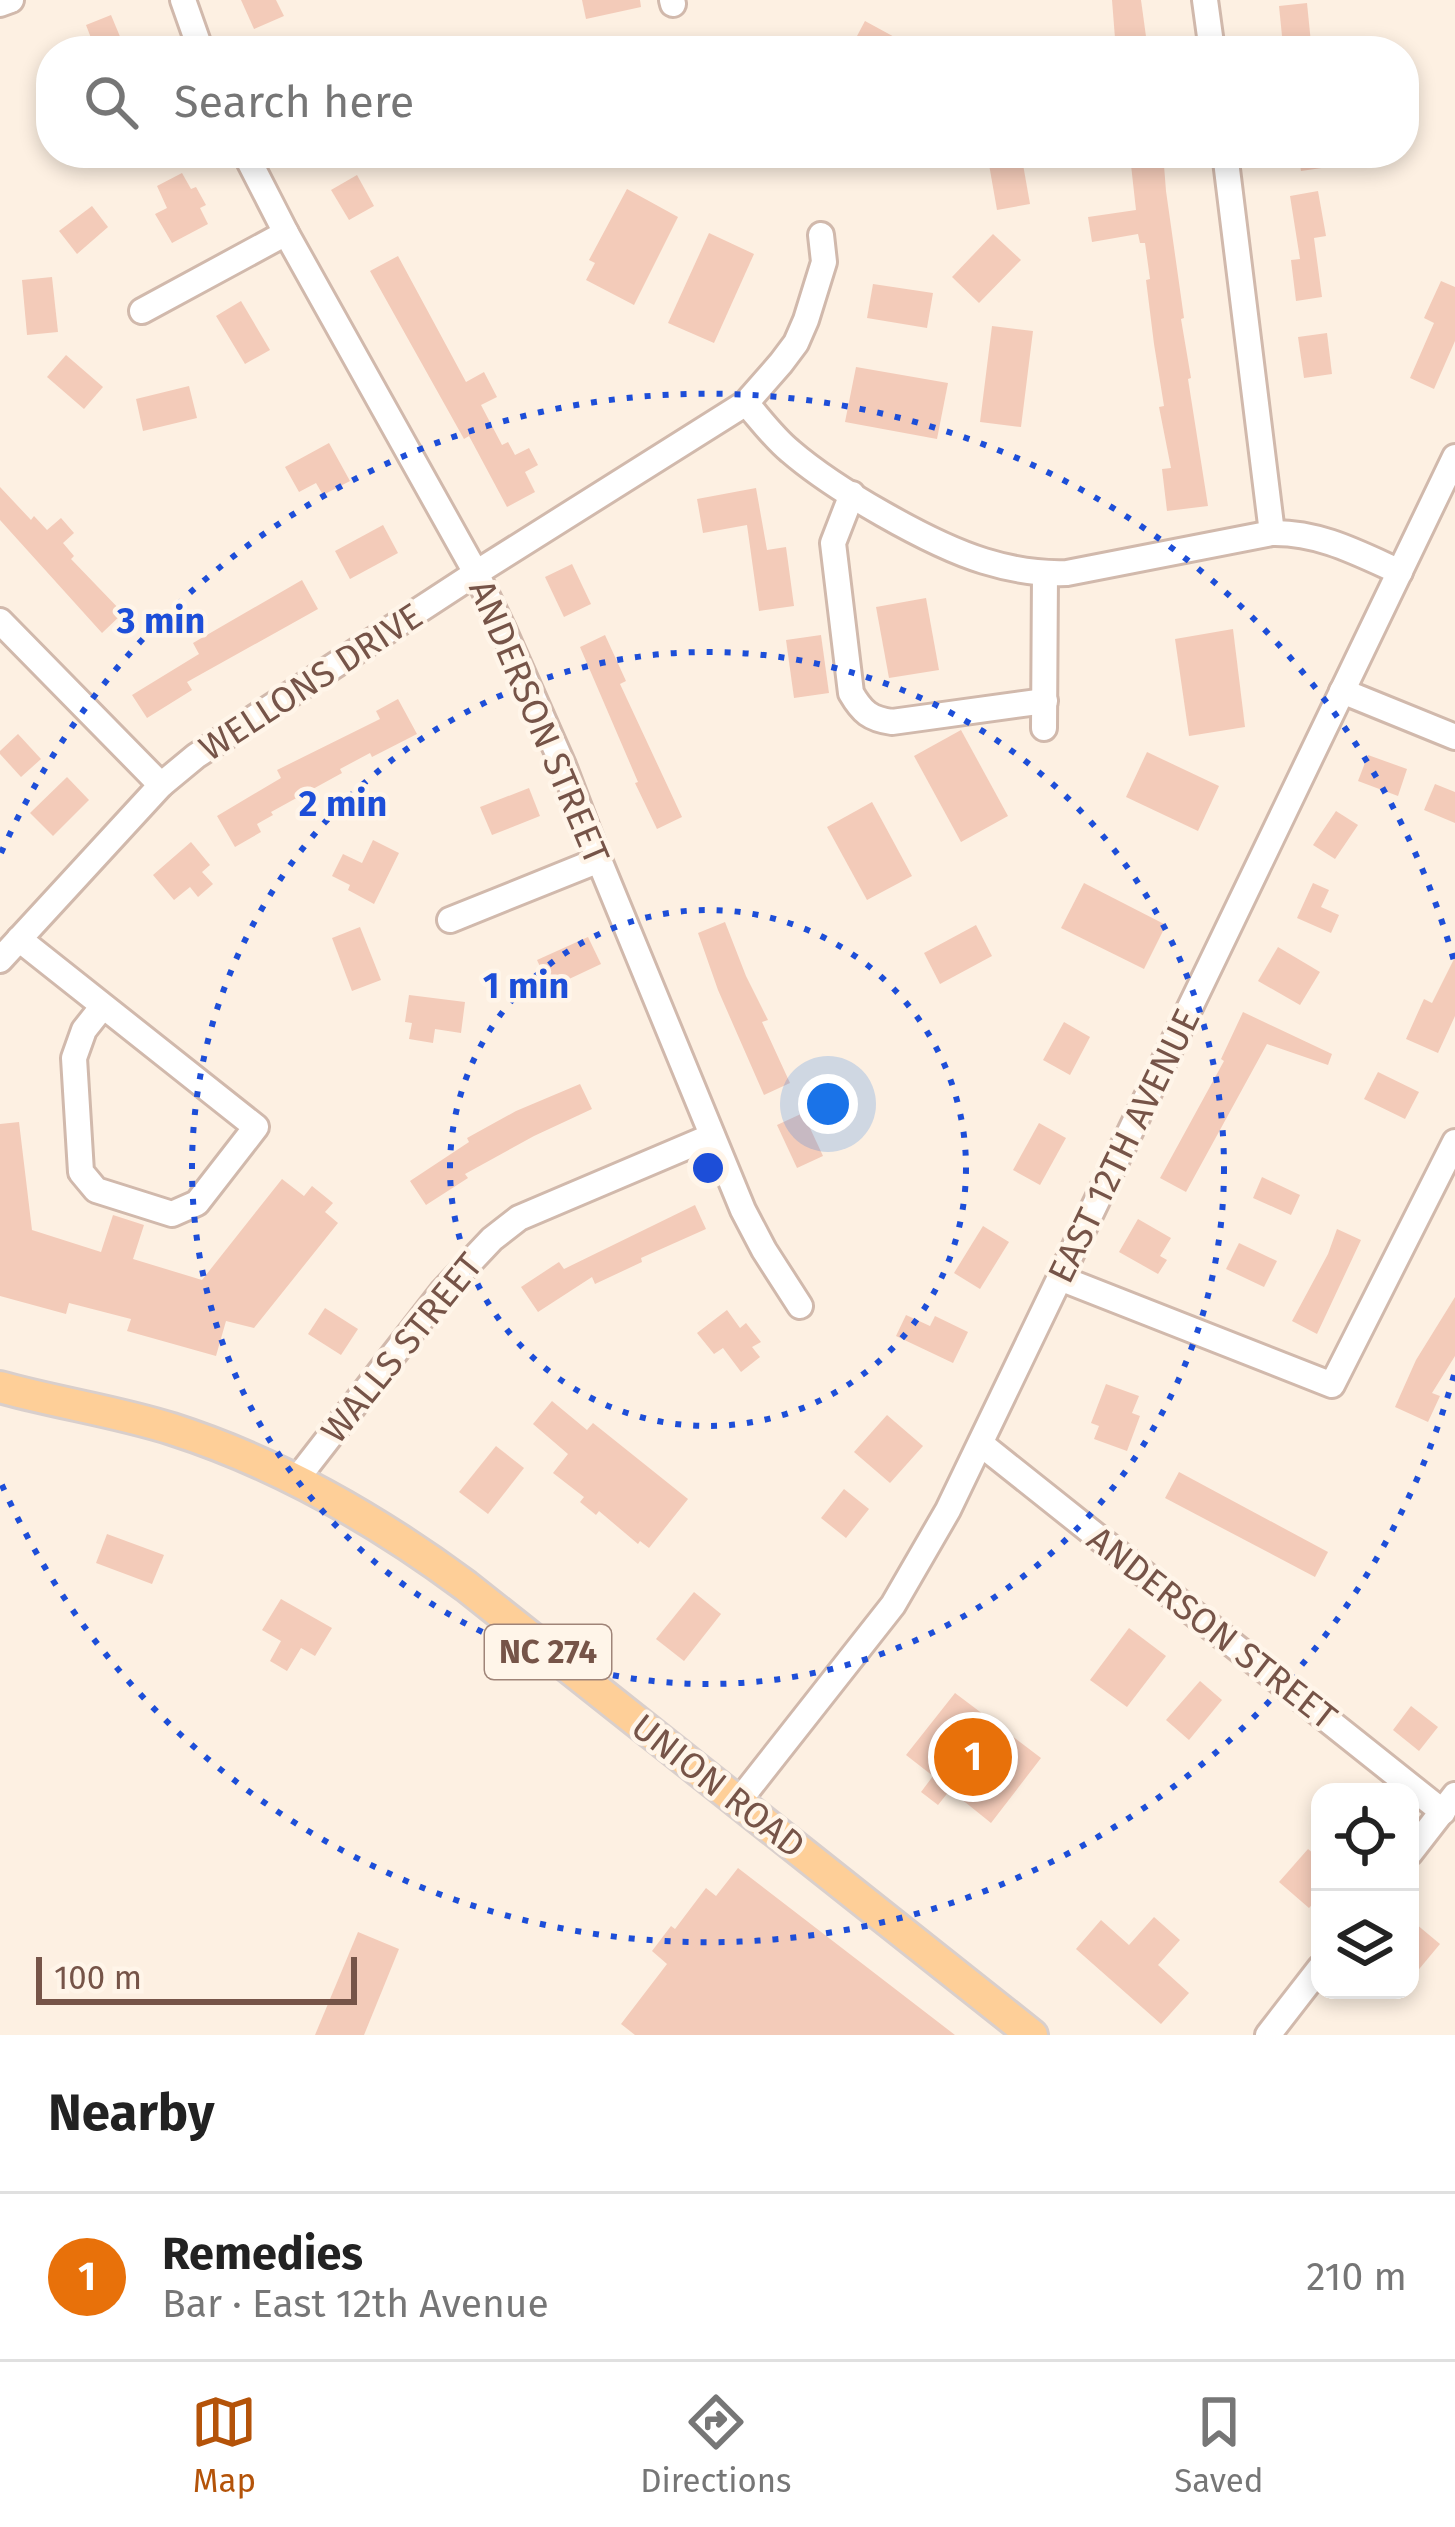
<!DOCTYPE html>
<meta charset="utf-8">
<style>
body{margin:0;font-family:"Fira Sans",sans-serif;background:#f6f6f6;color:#222}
.controls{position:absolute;right:36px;bottom:36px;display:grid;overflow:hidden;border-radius:24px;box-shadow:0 6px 18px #0003}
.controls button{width:108px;height:108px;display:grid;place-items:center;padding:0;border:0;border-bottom:3px solid #e0e0e0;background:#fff;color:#222;font:60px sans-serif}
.scale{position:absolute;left:36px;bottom:30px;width:321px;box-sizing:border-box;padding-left:12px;border:6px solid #765448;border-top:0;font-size:33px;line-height:42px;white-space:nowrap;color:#765448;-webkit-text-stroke:9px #fff5e9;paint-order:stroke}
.you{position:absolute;left:828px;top:1104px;width:42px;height:42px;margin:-30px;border:9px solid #fff;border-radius:50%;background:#1a73e8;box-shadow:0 0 0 18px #1a73e833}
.badge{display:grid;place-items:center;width:78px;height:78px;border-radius:50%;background:#b45309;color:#fff;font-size:39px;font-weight:700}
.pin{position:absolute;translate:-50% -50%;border:6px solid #fff;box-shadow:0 3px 12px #0006}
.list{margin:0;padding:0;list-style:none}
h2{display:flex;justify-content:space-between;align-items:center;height:156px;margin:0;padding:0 48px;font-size:51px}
h2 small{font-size:39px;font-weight:400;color:#767676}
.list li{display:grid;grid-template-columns:78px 1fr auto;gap:36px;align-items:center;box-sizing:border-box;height:168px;padding:0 48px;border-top:3px solid #e0e0e0}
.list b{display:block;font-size:45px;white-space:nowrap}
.list p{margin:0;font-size:39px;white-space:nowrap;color:#767676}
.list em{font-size:39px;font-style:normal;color:#767676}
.icon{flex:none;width:66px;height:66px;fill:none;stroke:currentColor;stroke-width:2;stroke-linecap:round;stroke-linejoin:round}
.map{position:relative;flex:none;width:1455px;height:2035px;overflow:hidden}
.search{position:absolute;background:#fff;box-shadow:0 6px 18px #0003;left:36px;right:36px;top:36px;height:132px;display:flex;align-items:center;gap:30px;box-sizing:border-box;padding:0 42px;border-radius:48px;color:#767676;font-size:45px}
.sheet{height:324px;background:#fff}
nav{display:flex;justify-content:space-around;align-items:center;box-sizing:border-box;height:168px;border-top:3px solid #e0e0e0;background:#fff;font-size:33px;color:#767676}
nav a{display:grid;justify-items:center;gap:6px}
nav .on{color:#b45309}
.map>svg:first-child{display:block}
</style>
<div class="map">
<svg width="1455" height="2035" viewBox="0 0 1455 2035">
<rect width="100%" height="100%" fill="#fdf0e2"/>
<!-- building -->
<g fill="#f3cbb9">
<path d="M 241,0 L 276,0 L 284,16 L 254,29 Z"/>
<path d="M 582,0 L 640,0 L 641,7 L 586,19 Z"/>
<path d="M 1112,0 L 1141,0 L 1148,51 L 1116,51 Z"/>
<path d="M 1307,3 L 1311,43 L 1283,46 L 1279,6 Z"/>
<path d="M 111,15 L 126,51 L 96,51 L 86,25 Z"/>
<path d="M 865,21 L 920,51 L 849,51 Z"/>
<path d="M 987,153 L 1021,153 L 1030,204 L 997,210 Z"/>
<path d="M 1163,153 L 1166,191 L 1184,318 L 1181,319 L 1191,378 L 1188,379 L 1208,506 L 1167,511 L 1162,469 L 1171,468 L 1159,407 L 1164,406 L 1154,344 L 1146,280 L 1150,279 L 1145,243 L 1140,243 L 1138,234 L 1092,242 L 1088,217 L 1136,210 L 1130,156 Z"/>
<path d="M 1298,153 L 1355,153 L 1356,163 L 1301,171 Z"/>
<path d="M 182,173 L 191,189 L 196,187 L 206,205 L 200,208 L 208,224 L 172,243 L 155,214 L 167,208 L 157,186 Z"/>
<path d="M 357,175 L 374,206 L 349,220 L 331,190 Z"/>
<path d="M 627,189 L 678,217 L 634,305 L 586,280 L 595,263 L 589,260 Z"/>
<path d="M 1318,191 L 1326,236 L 1314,238 L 1322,297 L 1296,301 L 1291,260 L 1300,259 L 1290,196 Z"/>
<path d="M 92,206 L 108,227 L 77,254 L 59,231 Z"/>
<path d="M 709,233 L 754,254 L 714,343 L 668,323 Z"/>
<path d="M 993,234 L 1021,260 L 979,303 L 952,277 Z"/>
<path d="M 398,256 L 466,382 L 484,372 L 497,397 L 481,405 L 502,445 L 508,442 L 515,455 L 529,448 L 538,465 L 525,472 L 535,492 L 507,507 L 469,436 L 464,439 L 370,271 Z"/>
<path d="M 52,277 L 58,332 L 27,335 L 22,280 Z"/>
<path d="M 1441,281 L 1455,287 L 1455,341 L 1434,389 L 1410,378 L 1434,323 L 1424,318 Z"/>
<path d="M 873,284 L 933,293 L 927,328 L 867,318 Z"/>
<path d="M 241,301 L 270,350 L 245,364 L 216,316 Z"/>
<path d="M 992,326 L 1033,331 L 1021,427 L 980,422 Z"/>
<path d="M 1327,333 L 1332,374 L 1304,378 L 1298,337 Z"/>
<path d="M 66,355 L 103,387 L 84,409 L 47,377 Z"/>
<path d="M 856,367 L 948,383 L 937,439 L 845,422 Z"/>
<path d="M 189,386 L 197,418 L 143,431 L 136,399 Z"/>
<path d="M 329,443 L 350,481 L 323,495 L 316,483 L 299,492 L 285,467 Z"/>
<path d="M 0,487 L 31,520 L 34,516 L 47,530 L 61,518 L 74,533 L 63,543 L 74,556 L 71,559 L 123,613 L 102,633 L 0,520 Z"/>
<path d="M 756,488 L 767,550 L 786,547 L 794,606 L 759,611 L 747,525 L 703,533 L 697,499 Z"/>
<path d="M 383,525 L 398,553 L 350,579 L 335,551 Z"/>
<path d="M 572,564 L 591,604 L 564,617 L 545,577 Z"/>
<path d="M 302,580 L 318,609 L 187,682 L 192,690 L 147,718 L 132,695 L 199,654 L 193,643 Z"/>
<path d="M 926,598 L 939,670 L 889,678 L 876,607 Z"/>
<path d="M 1233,629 L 1245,727 L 1189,736 L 1175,639 Z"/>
<path d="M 605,635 L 626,681 L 620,684 L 682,817 L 657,829 L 635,783 L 638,782 L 580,647 Z"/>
<path d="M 821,635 L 829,693 L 794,698 L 786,640 Z"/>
<path d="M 398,699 L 417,734 L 372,757 L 370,753 L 340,769 L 342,773 L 271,812 L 273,815 L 257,824 L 261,832 L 235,847 L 217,816 L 281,778 L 277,770 L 380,719 L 376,711 Z"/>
<path d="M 961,730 L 1008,816 L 961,842 L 914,756 Z"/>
<path d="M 18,734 L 41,759 L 21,777 L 0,754 L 0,751 Z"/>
<path d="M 1147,752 L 1219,786 L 1198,831 L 1126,797 Z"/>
<path d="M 1368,755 L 1407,769 L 1398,796 L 1358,781 Z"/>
<path d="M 67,777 L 89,800 L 53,836 L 30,813 Z"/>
<path d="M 1435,784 L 1455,792 L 1455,823 L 1424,810 Z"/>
<path d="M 529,788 L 540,816 L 492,835 L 480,807 Z"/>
<path d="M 872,802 L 912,876 L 867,900 L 827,827 Z"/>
<path d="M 1336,811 L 1358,825 L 1335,859 L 1313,845 Z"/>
<path d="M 373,840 L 399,853 L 374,904 L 348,890 L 350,885 L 332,876 L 343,854 L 362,863 Z"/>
<path d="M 191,842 L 210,865 L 202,872 L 213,884 L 198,897 L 190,887 L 174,900 L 153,875 Z"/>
<path d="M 1084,883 L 1166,925 L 1144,969 L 1061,928 Z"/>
<path d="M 1313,883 L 1329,890 L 1321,907 L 1339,915 L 1331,933 L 1297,918 Z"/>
<path d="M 725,922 L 746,976 L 768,1020 L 762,1022 L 790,1083 L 764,1095 L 718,990 L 698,933 Z"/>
<path d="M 976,925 L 992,956 L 940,984 L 924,953 Z"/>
<path d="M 360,927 L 381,980 L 352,991 L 332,938 Z"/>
<path d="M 588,937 L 601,964 L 550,988 L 537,960 Z"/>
<path d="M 1278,947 L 1320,972 L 1300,1005 L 1258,981 Z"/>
<path d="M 1455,957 L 1455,1016 L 1438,1053 L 1406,1039 L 1424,999 L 1432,1003 Z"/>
<path d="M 409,995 L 465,1002 L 461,1033 L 435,1029 L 433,1043 L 409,1039 L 412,1023 L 405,1022 Z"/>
<path d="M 1243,1012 L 1332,1054 L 1328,1065 L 1267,1044 L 1186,1192 L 1160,1178 L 1224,1061 L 1221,1059 Z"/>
<path d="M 1064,1022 L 1090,1037 L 1070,1075 L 1043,1060 Z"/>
<path d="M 1378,1072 L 1419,1092 L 1405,1119 L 1364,1099 Z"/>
<path d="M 580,1084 L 592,1109 L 534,1136 L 465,1174 L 468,1178 L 426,1205 L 410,1181 L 469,1142 L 467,1138 L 516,1111 Z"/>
<path d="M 803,1113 L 823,1156 L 797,1168 L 777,1125 Z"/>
<path d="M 19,1122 L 32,1230 L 101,1252 L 113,1215 L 144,1225 L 133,1259 L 202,1280 L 282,1179 L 304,1196 L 312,1186 L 333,1203 L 325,1212 L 338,1223 L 254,1328 L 226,1321 L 216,1356 L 127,1331 L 131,1319 L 69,1303 L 66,1314 L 0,1296 L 0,1124 Z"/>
<path d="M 1039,1123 L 1066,1138 L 1040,1185 L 1013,1170 Z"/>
<path d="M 1262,1177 L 1300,1195 L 1291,1215 L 1253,1198 Z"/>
<path d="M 695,1205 L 706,1229 L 641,1258 L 642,1262 L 595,1284 L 592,1277 L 538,1312 L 521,1287 L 559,1262 L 564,1269 Z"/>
<path d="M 1138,1219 L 1171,1238 L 1160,1256 L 1167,1260 L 1158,1274 L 1119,1252 Z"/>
<path d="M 983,1226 L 1009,1242 L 980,1289 L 954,1273 Z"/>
<path d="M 1337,1229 L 1361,1240 L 1317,1334 L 1292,1321 L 1328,1254 Z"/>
<path d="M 1239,1243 L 1277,1261 L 1264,1287 L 1226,1269 Z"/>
<path d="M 1455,1297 L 1455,1356 L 1432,1393 L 1440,1396 L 1428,1422 L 1395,1407 L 1416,1360 Z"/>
<path d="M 325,1308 L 358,1329 L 341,1355 L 308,1334 Z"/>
<path d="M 727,1310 L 740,1328 L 746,1323 L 761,1342 L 752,1347 L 760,1357 L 741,1372 L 723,1348 L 714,1354 L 697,1333 Z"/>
<path d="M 906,1315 L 930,1326 L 935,1316 L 968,1332 L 953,1363 L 896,1336 Z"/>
<path d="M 1106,1384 L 1139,1396 L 1132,1413 L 1140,1416 L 1127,1451 L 1094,1439 L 1099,1426 L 1091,1423 Z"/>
<path d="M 552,1401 L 587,1430 L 593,1423 L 688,1499 L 649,1548 L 640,1541 L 638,1544 L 599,1511 L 596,1515 L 580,1502 L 584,1497 L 553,1473 L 568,1454 L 533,1424 Z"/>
<path d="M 887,1415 L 923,1446 L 890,1483 L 854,1452 Z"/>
<path d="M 496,1446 L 524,1468 L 488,1514 L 459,1492 Z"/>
<path d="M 1179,1472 L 1328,1552 L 1315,1577 L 1165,1498 Z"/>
<path d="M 844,1489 L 869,1509 L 846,1538 L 821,1518 Z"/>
<path d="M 107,1534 L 164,1555 L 152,1584 L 96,1563 Z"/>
<path d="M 694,1592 L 721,1614 L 684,1661 L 656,1639 Z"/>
<path d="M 281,1599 L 332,1628 L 315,1656 L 301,1648 L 287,1671 L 270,1661 L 281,1641 L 262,1630 Z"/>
<path d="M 1129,1628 L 1166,1656 L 1127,1707 L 1090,1680 Z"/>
<path d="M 1200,1681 L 1222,1700 L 1189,1740 L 1166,1720 Z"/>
<path d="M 955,1693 L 1041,1758 L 991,1823 L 950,1790 L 938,1805 L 921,1792 L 933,1776 L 906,1755 Z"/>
<path d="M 1411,1706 L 1438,1727 L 1419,1751 L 1393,1730 Z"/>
<path d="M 1308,1849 L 1320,1859 L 1320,1896 L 1309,1908 L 1279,1882 Z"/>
<path d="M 738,1868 L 955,2035 L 635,2035 L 621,2024 L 667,1964 L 652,1951 L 671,1926 L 675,1929 L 706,1888 L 716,1896 Z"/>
<path d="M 1154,1917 L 1180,1940 L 1158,1965 L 1189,1993 L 1161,2024 L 1076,1949 L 1101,1920 L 1129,1945 Z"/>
<path d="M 1410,1919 L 1440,1944 L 1410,1980 Z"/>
<path d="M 358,1932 L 399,1949 L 364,2035 L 315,2035 Z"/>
</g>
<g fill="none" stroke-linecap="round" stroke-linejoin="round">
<defs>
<g id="minor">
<path d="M 183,0 L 201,51"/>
<path d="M 672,0 L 673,4"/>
<path d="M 1205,0 L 1212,51"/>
<path d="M 0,4 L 11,0"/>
<path d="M 245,153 L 286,233 L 476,573 L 503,629 L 563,765 L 599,860 L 743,1210 L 764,1250 L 800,1306"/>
<path d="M 1225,153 L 1272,533"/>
<path d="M 142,311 L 286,233"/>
<path d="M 746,403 C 760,419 774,438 790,451 C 834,489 929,544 984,561 C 1010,569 1040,574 1067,573 L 1272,533 C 1319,532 1358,553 1400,572"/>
<path d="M 852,494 L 833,543 L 851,693 C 862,712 870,719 892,722 L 1045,701"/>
<path d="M 0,621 L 161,785"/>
<path d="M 1342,691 L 1455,737"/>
<path d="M 1044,728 L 1045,574"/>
<path d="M 450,920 L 599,860"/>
<path d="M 19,939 L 256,1127 L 197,1203 L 172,1214 L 96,1190 L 81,1172 L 74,1058 L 84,1030 L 103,1006"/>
<path d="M 0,960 L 161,785 L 196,756 L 476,573 L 746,403 L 781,363 L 796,343 L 806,320 L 824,262 L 821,235"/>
<path d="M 1060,1278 L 1332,1385 L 1455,1142"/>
<path d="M 981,1444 L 1443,1812"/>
<path d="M 296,1480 L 443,1291 L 492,1239 L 519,1218 L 712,1136"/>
<path d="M 738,1802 L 893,1605 L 948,1510 L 1455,457"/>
<path d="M 1410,1853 L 1455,1795"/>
<path d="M 1268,2035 L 1320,1968"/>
</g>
<path id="major" d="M 0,1387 C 57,1403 115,1411 172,1429 C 278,1463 377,1520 466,1586 L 1032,2035"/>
</defs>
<!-- minor casing -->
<use href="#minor" stroke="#d1b9ac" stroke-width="30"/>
<!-- major casing -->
<use href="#major" stroke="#d9cfcc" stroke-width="36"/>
<!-- minor -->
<use href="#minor" stroke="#fff" stroke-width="24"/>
<!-- major -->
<use href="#major" stroke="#fecf98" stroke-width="30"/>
</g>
<!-- distance rings -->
<g fill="none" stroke="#1d4ed8" stroke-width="6" stroke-dasharray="6 12">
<circle cx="708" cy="1168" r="258"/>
<circle cx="708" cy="1168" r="516"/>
<path d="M1454 1375A774 774 0 0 1 1 1483M1 853A774 774 0 0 1 1454 961"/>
</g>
<g text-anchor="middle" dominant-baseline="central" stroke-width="9" stroke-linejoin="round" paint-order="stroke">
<!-- shield labels -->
<rect fill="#fff5e9" stroke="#9f8478" stroke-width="3" x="485" y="1625" width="126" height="54" rx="9"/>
<g font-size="33" font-weight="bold" fill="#765448">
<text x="548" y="1652">NC 274</text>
</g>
<!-- street labels -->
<g font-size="36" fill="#765448" stroke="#fff5e9">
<text transform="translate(311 682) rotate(-33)">WELLONS DRIVE</text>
<text transform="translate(539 722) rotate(67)">ANDERSON STREET</text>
<text transform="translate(1124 1146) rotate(-64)">EAST 12TH AVENUE</text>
<text transform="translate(402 1348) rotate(-51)">WALLS STREET</text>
<text transform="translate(1212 1628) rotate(38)">ANDERSON STREET</text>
<text transform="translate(718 1786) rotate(38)">UNION ROAD</text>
</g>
</g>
<circle cx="708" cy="1168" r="18" fill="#1d4ed8" stroke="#fff5e9" stroke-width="6"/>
<g font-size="36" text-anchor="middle" font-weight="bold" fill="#1d4ed8" stroke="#fff5e9" stroke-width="9" stroke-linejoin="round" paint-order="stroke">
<text x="161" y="633">3 min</text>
<text x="343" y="816">2 min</text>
<text x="526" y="998">1 min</text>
</g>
</svg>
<div class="controls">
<button><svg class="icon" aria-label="locate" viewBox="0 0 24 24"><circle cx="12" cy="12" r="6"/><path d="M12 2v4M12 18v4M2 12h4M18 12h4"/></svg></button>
<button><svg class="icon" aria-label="layers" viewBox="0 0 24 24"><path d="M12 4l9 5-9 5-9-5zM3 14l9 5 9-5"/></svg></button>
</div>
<div class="scale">100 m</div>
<div class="you"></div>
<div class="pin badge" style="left:973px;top:1757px;background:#e8710a">1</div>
<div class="search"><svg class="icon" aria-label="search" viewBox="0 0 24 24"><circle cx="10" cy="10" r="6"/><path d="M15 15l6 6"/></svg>Search here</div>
</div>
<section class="sheet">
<h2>Nearby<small></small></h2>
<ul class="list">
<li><span class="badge" style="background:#e8710a">1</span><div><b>Remedies</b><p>Bar · East 12th Avenue</p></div><em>210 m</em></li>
</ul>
</section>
<nav>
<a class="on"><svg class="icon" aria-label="map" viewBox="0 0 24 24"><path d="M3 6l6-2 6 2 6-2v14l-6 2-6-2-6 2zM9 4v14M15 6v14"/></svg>Map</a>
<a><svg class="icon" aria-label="directions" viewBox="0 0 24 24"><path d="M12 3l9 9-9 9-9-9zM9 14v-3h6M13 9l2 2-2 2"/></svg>Directions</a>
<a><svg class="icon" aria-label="saved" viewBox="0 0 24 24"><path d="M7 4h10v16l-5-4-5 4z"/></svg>Saved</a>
</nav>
